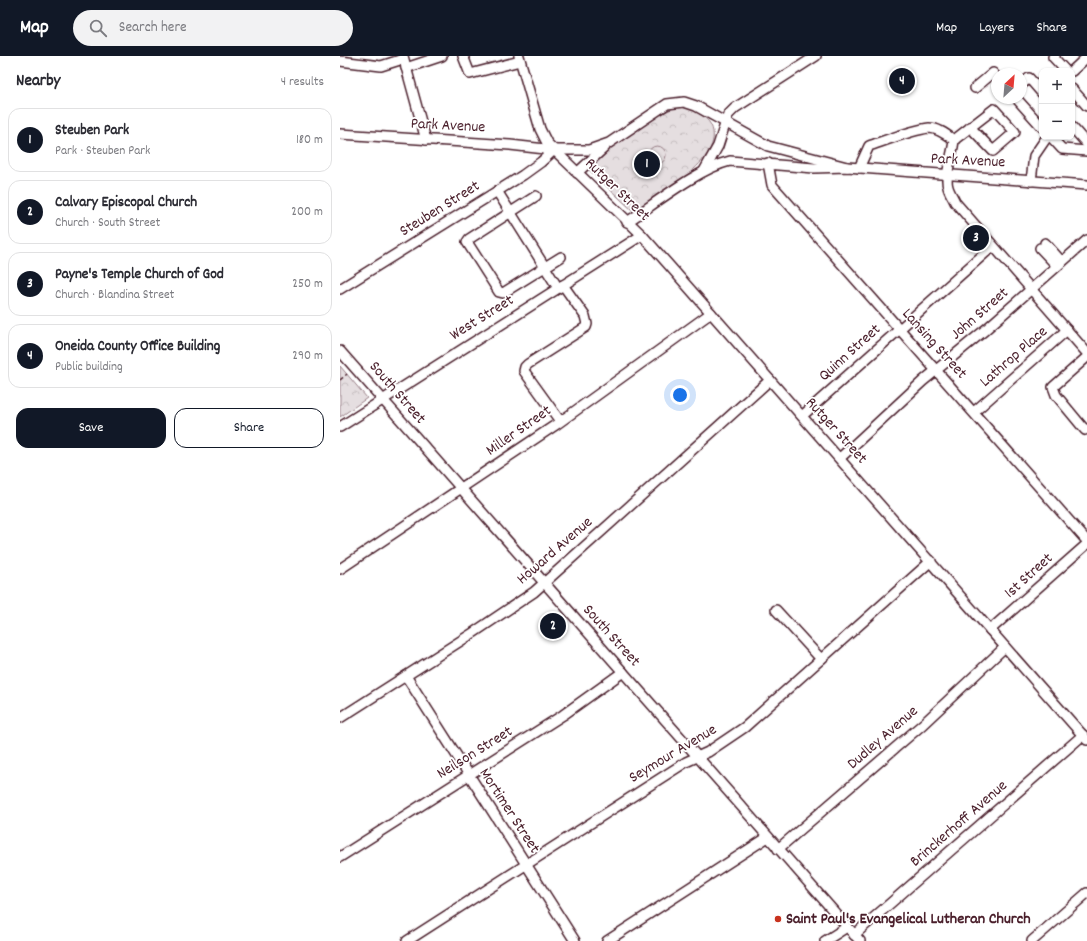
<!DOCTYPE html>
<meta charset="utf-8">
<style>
body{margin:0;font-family:Dekko,sans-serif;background:#f2f2f3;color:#2b2b33}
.controls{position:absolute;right:12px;top:12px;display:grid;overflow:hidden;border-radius:8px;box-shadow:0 1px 3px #0004}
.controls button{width:36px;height:36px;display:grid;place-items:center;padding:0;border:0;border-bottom:1px solid #e1e1e2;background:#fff;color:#2b2b33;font:20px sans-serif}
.compass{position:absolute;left:651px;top:12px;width:36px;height:36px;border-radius:50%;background:#fff;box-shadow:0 1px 3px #0004;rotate:26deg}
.you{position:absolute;left:340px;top:339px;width:14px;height:14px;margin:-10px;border:3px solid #fff;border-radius:50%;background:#1a73e8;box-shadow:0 0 0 6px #1a73e833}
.badge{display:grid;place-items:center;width:26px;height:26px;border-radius:50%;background:#111827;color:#fff;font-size:13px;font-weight:700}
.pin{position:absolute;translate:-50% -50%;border:2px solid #fff;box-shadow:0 1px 4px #0006}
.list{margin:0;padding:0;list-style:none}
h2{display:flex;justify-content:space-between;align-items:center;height:52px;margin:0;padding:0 16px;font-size:17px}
h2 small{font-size:13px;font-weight:400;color:#7c7c81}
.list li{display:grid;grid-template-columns:26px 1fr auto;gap:12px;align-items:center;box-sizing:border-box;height:64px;margin:0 8px 8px;padding:0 8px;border:1px solid #e1e1e2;border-radius:12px}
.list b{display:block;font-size:15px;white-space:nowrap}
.list p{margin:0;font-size:13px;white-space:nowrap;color:#7c7c81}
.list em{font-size:13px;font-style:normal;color:#7c7c81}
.actions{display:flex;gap:8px;padding:12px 16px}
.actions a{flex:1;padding:9px 0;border:1px solid #111827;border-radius:12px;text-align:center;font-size:14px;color:#111827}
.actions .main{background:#111827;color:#fff}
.icon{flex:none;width:22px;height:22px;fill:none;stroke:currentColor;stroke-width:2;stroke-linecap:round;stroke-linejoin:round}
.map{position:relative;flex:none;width:747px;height:885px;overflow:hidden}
header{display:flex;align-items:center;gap:24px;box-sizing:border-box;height:56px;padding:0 20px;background:#111827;color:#fff}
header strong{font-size:19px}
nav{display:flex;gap:22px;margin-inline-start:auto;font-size:14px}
.search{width:280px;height:36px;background:#f2f2f3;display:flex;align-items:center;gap:10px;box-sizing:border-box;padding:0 14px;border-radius:22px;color:#7c7c81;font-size:15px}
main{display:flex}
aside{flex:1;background:#fff}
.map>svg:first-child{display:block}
</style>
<header>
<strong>Map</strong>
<div class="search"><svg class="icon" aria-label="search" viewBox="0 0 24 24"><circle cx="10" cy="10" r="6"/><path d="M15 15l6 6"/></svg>Search here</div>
<nav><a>Map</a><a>Layers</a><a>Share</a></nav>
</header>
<main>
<aside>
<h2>Nearby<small>4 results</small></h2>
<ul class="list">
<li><span class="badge">1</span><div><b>Steuben Park</b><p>Park · Steuben Park</p></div><em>180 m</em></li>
<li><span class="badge">2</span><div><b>Calvary Episcopal Church</b><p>Church · South Street</p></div><em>200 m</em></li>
<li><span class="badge">3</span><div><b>Payne's Temple Church of God</b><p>Church · Blandina Street</p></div><em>250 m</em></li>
<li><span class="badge">4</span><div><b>Oneida County Office Building</b><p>Public building</p></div><em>290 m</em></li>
</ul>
<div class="actions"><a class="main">Save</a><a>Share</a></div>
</aside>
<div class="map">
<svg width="747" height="885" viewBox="0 0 747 885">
<defs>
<pattern id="forest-crowns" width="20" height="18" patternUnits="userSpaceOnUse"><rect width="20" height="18" fill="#e5dee0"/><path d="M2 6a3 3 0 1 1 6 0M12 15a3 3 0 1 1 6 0" fill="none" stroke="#c6bec0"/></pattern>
</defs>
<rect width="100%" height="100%" fill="#fff"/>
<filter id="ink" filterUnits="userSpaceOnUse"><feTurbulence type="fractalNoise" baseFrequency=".025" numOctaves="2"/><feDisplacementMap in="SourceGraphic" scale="8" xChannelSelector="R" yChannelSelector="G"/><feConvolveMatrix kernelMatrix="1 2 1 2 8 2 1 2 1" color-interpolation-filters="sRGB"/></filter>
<g filter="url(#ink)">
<!-- forest -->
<g fill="url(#forest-crowns)" stroke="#987e86">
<path d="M 338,50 C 350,52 365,58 371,69 C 387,104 316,140 293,155 L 248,113 C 273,86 304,65 338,50 Z"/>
<path d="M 0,310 L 27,342 L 0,361 Z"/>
</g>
<!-- garden -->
<circle fill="#e5dee0" stroke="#987e86" cx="317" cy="99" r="9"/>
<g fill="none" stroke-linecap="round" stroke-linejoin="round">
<defs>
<g id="minor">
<path d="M 63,0 L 86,84"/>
<path d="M 123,0 L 130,18 L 180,5"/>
<path d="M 179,0 L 200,73 L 207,87 L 302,179 L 327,207 L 747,684"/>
<path d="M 715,0 L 713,1 L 726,15"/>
<path d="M 0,5 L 41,10 L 63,3"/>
<path d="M 66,12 L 102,0"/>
<path d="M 732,15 L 747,1"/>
<path d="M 681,29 L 689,22 L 702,37"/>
<path d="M 635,32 L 653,17 L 657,22"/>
<path d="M 732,33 L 747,50"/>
<path d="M 676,42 L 702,71"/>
<path d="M 732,71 L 747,88"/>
<path d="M 0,78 L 170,89 L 214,94 L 249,94 L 269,87 L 327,48 L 344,46 L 356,50 L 428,90 L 507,111"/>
<path d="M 711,81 L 722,93 L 747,95"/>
<path d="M 614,84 L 654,53 L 675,76 L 653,95 L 630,71"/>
<path d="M 428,107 L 432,129 L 747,485"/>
<path d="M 519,112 L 529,90 C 544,85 575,73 589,72 C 598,72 607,79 614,84 C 613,98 604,120 608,131 C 609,136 613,141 615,146 L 747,297"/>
<path d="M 364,115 L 378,90 L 388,59 L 395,52 L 476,0"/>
<path d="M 237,117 L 265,91"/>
<path d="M 691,125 L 694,100 L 707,81"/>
<path d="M 157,135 L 218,232"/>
<path d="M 196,140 L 129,183 L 127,186 L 159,236 L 163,237 L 221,201"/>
<path d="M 287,166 C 316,147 358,113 390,105 L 474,112 L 507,111 L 747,129"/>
<path d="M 705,187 L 722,206"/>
<path d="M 700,192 L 717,210"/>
<path d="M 0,233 L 183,119 L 201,106 L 214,94"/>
<path d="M 0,295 L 520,885"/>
<path d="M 747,301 L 713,331 L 716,339 L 745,374 L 747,373"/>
<path d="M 634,356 L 727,274"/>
<path d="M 462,360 L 653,190"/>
<path d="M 220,365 L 184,315 L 185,311 L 188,308 L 246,271 L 247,268 L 245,260 L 223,229"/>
<path d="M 0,371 L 302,179"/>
<path d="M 500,402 L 583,325 L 645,274 L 747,184"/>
<path d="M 0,513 L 217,368 L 371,257"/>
<path d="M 436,554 L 481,603"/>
<path d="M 650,574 L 747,488"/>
<path d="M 66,620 L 235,885"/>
<path d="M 0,662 L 133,577 L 194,536 L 430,324"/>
<path d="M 438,793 L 583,668 L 665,591"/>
<path d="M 0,801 L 223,659 L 283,616"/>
<path d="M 514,879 L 743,679"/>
<path d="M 67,885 L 346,706 L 368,696 L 405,671 L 591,505"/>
<path d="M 267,885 L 428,781"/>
<path d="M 485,885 L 507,871"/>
<path d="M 692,885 L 747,837"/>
</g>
</defs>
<!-- minor casing -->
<use href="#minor" stroke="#4a1f2b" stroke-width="12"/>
<!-- path -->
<path stroke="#4a1f2b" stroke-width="1.5" stroke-dasharray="4 3" stroke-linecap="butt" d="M 0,324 L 7,318"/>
<!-- minor -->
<use href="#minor" stroke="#fff" stroke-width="9"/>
</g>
</g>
<!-- markers -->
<circle fill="#c8321e" stroke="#fff" stroke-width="1.5" cx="438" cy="863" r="4"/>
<g text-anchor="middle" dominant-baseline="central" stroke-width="3.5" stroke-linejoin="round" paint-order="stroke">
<!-- street labels -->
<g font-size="16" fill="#4a1f2b" stroke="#fff">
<text transform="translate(108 70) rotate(3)">Park Avenue</text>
<text transform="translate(628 105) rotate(3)">Park Avenue</text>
<text transform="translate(277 134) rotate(44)">Rutger Street</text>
<text transform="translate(100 153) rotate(-32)">Steuben Street</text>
<text transform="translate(640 258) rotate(-41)">John Street</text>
<text transform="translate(142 262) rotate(-32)">West Street</text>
<text transform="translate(594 288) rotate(48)">Lansing Street</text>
<text transform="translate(510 297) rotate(-42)">Quinn Street</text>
<text transform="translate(674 301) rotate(-41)">Lathrop Place</text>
<text transform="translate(57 337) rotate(49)">South Street</text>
<text transform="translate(179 375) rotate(-35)">Miller Street</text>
<text transform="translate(496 375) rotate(48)">Rutger Street</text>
<text transform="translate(215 495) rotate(-41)">Howard Avenue</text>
<text transform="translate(689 520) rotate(-42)">1st Street</text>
<text transform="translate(271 580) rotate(48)">South Street</text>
<text transform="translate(543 682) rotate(-41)">Dudley Avenue</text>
<text transform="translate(135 697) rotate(-32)">Neilson Street</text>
<text transform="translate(333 698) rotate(-31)">Seymour Avenue</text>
<text transform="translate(169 755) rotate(57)">Mortimer Street</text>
<text transform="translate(619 768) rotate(-41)">Brinckerhoff Avenue</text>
</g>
<!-- poi labels -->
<g font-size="16" font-weight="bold" fill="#4a1f2b" stroke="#fff" text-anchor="start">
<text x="446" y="863">Saint Paul's Evangelical Lutheran Church</text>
</g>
</g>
</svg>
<div class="controls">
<button>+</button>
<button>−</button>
</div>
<svg class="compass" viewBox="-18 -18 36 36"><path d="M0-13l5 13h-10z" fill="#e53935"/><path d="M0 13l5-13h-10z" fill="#7c7c81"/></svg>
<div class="you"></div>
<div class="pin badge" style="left:307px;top:108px">1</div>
<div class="pin badge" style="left:213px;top:570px">2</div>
<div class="pin badge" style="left:636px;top:182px">3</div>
<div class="pin badge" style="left:562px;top:25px">4</div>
</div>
</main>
